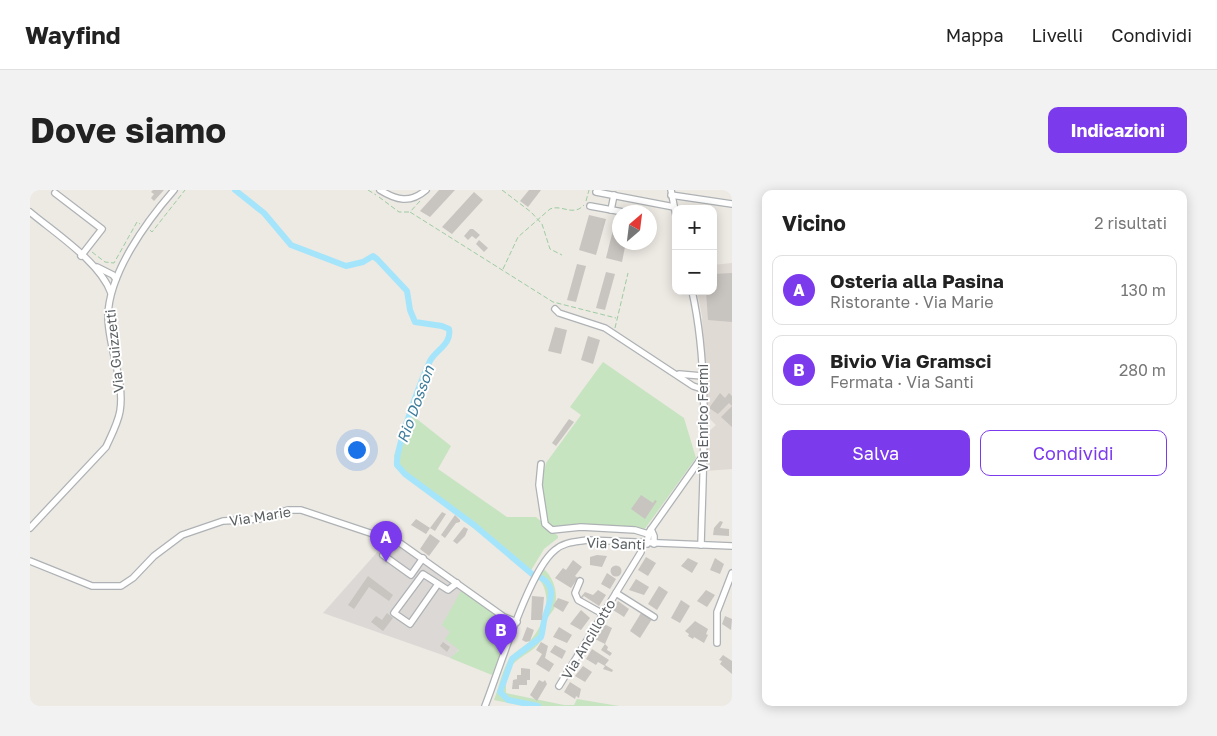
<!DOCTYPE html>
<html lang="it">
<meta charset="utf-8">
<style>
body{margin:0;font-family:"Golos Text",sans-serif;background:#f2f2f2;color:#222}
.controls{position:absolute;right:15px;top:15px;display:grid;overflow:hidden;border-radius:10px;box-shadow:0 2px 12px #0003}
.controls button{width:45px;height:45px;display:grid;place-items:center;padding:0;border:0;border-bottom:1px solid #e0e0e0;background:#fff;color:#222;font:25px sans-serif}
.compass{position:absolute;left:582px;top:15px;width:45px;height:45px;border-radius:50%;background:#fff;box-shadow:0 2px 12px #0003;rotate:28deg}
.you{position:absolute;left:326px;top:259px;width:18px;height:18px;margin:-12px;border:4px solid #fff;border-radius:50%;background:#1a73e8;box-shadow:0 0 0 8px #1a73e833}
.badge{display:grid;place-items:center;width:32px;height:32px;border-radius:50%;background:#7c3aed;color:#fff;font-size:16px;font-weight:700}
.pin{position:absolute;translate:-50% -41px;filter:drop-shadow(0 1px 2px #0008)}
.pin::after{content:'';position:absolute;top:26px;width:18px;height:15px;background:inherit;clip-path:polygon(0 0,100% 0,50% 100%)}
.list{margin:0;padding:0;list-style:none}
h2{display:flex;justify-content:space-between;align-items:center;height:65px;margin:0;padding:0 20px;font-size:21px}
h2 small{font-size:16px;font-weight:400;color:#767676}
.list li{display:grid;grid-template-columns:32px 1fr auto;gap:15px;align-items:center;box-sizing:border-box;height:70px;margin:0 10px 10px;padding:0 10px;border:1px solid #e0e0e0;border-radius:10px}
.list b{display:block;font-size:19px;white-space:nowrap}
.list p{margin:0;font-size:16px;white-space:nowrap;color:#767676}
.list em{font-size:16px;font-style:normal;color:#767676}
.actions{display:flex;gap:10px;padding:15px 20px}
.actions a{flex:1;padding:11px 0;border:1px solid #7c3aed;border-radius:10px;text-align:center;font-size:18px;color:#7c3aed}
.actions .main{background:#7c3aed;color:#fff}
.map{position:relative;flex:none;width:702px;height:516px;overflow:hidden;border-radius:10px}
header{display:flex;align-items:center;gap:30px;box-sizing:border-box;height:70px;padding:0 25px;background:#fff;border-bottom:1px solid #e0e0e0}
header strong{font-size:24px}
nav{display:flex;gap:28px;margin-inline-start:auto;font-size:18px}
.intro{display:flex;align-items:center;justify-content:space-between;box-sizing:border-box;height:120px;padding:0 30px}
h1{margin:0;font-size:35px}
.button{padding:12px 22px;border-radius:10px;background:#7c3aed;color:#fff;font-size:18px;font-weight:700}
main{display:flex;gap:30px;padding:0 30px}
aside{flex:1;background:#fff;border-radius:10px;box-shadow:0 2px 12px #0003}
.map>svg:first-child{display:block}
</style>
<header>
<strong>Wayfind</strong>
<nav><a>Mappa</a><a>Livelli</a><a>Condividi</a></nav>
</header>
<div class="intro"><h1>Dove siamo</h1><a class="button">Indicazioni</a></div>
<main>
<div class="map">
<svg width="702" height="516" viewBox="0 0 702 516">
<rect width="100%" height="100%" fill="#ede9e3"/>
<!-- industrial -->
<path fill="#dcd8d5" d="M 357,351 L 368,355 L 432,399 L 435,453 L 421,468 L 293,423 Z"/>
<!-- education -->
<path fill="#e0dad4" d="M 702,73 L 702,279 L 676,281 L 676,244 L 686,235 L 676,225 L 672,126 L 667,101 L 683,101 L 683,75 Z"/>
<!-- green -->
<g fill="#c7e4c0">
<path d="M 573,172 L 654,228 L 666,268 L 614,340 L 524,339 L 515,330 L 511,290 L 516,273 L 551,225 L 540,217 Z"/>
<path d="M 378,222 L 421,256 L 408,279 L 477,327 L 506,327 L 528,346 L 528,348 L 514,359 L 500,382 L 366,278 L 364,266 Z"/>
<path d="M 514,379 C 524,388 529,405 524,419 C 522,422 519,425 517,429 C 514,437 517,443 511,451 C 494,472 475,465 476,503 L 534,515 L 544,515 L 547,509 L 589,516 L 494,516 L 464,510 C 469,497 473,477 481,466 C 486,461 494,457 499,452 C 514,436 524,407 509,389 Z"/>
<path d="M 432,399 L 482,433 L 462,485 L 420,468 L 429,460 L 415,449 L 420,442 L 412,435 Z"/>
</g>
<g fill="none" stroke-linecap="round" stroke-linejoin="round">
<!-- canal -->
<path stroke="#a5e5fb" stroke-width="6" d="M 205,0 L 234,23 L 261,55 L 316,76 L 333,72 L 343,66 L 347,69 L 377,101 L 380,120 L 385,132 L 412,136 L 419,139 C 422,154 406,160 400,171 C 392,188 365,259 367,275 L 375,284 L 444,335 L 502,384 C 528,392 522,407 515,427 C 513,433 513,441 511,447 L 482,469 L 470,502 L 478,510 L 508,516"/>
</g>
<!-- building -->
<g fill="#c8c4c0">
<path d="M 123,0 L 134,0 L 124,11 L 121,8 L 124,4 L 121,2 Z"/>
<path d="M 409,0 L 425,0 L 400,27 L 390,21 Z"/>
<path d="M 499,0 L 511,0 L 498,17 L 490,11 Z"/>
<path d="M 444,2 L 453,10 L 422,44 L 412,37 Z"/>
<path d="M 559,25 L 576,29 L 566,65 L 549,60 Z"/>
<path d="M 585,32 L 590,33 L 590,52 L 596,52 L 592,72 L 576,68 Z"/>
<path d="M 440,39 L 443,39 L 450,45 L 446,49 L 442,46 L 438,50 L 434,46 Z"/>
<path d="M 449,50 L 458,58 L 454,62 L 446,54 Z"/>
<path d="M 547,74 L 556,76 L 546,112 L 537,110 Z"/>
<path d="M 576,82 L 585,84 L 575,120 L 566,118 Z"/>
<path d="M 702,83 L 702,132 L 678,130 L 676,101 L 683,101 L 683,84 Z"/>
<path d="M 525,137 L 537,140 L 531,164 L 518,161 Z"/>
<path d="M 558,146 L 570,150 L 563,174 L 551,170 Z"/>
<path d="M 690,203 L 695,208 L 699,203 L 702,206 L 702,237 L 691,227 L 702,216 L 699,213 L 688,224 L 679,218 Z"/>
<path d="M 539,229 L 544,232 L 526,256 L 522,253 Z"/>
<path d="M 611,305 L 623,313 L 625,310 L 627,311 L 615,329 L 601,319 Z"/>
<path d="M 412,322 L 416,324 L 405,341 L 400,338 Z"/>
<path d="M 425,325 L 430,330 L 430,332 L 426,333 L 415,348 L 411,345 Z"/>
<path d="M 386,329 L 400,338 L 396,344 L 381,335 Z"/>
<path d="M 690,331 L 693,332 L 690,338 L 699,339 L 699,346 L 683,345 L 684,338 Z"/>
<path d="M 434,337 L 438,339 L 435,346 L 427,354 L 423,351 Z"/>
<path d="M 400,344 L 410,351 L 399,366 L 390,359 Z"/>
<path d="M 567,365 L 577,366 L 572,377 L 560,375 L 560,367 Z"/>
<path d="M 616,367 L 626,373 L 618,386 L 608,380 Z"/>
<path d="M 658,368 L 668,373 L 662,383 L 651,376 Z"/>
<path d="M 685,368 L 694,374 L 690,384 L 680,380 Z"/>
<path d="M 543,370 L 552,377 L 545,386 L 548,388 L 541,398 L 525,388 L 533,378 L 536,380 Z"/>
<circle cx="586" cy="381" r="5.5"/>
<path d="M 577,383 L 586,389 L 580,399 L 571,394 Z"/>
<path d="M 338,386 L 363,405 L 359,411 L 339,397 L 324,419 L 318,415 Z"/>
<path d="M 606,389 L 619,397 L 614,405 L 599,400 Z"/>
<path d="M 629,396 L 638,402 L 627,420 L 618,414 Z"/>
<path d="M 568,400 L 576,405 L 569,416 L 554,406 L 551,409 L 550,408 L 555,402 L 563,405 Z"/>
<path d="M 676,400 L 685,405 L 677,417 L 667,411 Z"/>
<path d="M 502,406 L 514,407 L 512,430 L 501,430 Z"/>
<path d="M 528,408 L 539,412 L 533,422 L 523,416 Z"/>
<path d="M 651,410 L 660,416 L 650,433 L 641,428 Z"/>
<path d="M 588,411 L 599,419 L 594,427 L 583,420 Z"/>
<path d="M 551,420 L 560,428 L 551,440 L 540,434 Z"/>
<path d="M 357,423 L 363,428 L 353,441 L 341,432 L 346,426 L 352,430 Z"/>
<path d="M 611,423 L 622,429 L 610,448 L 600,441 Z"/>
<path d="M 695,426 L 702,429 L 701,440 L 692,434 Z"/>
<path d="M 665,431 L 678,439 L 676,444 L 678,445 L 674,453 L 664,447 L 663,449 L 658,446 L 659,444 L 655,441 Z"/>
<path d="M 574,434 L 582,438 L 575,454 L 565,449 Z"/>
<path d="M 497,437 L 504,440 L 500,451 L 496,452 L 492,450 Z"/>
<path d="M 529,437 L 542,445 L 537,453 L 523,447 Z"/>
<path d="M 413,452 L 420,457 L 417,462 L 410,456 Z"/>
<path d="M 511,452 L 518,456 L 515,468 L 524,474 L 519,482 L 506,474 L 512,464 L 506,460 Z"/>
<path d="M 575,454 L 578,457 L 577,460 L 582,463 L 580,466 L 571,460 Z"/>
<path d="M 525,455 L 536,461 L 532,469 L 520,462 Z"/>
<path d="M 562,459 L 579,470 L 575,475 L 583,480 L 582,482 L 573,479 L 575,476 L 568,472 L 566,475 L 556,469 Z"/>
<path d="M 693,465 L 702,471 L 702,484 L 690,474 L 692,471 L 689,470 Z"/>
<path d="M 553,476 L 562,482 L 555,492 L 545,486 Z"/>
<path d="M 491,478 L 500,479 L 500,490 L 497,490 L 497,495 L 489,495 L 489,499 L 482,499 L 483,490 L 487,489 L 487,485 L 491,485 Z"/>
<path d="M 509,490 L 513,492 L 515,490 L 517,494 L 507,511 L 500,505 Z"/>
<path d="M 540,492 L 551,499 L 549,508 L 546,506 L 545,509 L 534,502 Z"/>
</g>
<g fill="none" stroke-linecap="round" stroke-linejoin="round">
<defs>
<g id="minor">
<path d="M 350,0 C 366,10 380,14 396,0"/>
<path d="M 641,0 L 646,26"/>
<path d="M 566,2 L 644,17"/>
<path d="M 25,3 L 72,39 L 51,66"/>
<path d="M 641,5 L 702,14"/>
<path d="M 560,16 L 593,22"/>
<path d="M 581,20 L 584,5"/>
<path d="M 0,22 C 25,43 70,72 81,103"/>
<path d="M 67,77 L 83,85 L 86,89"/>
<path d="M 662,101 C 680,181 673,273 671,355"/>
<path d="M 525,119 L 529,123 L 575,138 L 663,196 L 672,199"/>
<path d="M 649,184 L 672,186"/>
<path d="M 511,274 L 509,295 L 515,334 L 522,340 L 551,337 L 605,340 L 618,344"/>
<path d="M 0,338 L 76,257 C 81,246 88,233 90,221 C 95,190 78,158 78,126 C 79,83 116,32 144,0"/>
<path d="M 621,339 L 624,346 L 624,354"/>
<path d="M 617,354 L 619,342 L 672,267"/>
<path d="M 353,365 L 381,385 L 393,368"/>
<path d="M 0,371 L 62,396 L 91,396 L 103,388 L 124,366 L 152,345 L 193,331 L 229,329 L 258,320 L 271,320 L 370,353 L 474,427 L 487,432"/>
<path d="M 550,391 L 545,403 L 548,410 L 573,424"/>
<path d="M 408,394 L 380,434 L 364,423 L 393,384 L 418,400 L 427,393"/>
<path d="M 586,403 L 624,427"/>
<path d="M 687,453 L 687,422 L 702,383"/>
<path d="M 529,496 L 611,362 L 612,354"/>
<path d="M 455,516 C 469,481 499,380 525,360 C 534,352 545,352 557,350 L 702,356"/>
</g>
</defs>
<!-- minor casing -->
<use href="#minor" stroke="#aeb2b5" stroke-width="8"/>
<!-- path -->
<g stroke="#9ecca2" stroke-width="1" stroke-dasharray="5 2.5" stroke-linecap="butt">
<path d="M 338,0 L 346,5"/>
<path d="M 472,0 L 501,22 L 512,34 L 520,59 L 532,65"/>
<path d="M 349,7 L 369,22 L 379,22"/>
<path d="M 390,11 L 380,22 L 523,112 L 586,128"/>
<path d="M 556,11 L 559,0"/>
<path d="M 643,32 L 646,46"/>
<path d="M 120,40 L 122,42 L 155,0"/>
<path d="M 62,62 L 75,72 L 84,73 L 107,32 L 110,34"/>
<path d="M 473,79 L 488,47 L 520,19 C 532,14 543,27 554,15"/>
<path d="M 585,138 L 598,83"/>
</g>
<!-- minor -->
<use href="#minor" stroke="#fff" stroke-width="5.5"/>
</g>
<g text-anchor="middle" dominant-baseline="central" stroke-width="4" stroke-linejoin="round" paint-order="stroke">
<!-- street labels -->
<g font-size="14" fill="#5b6063" stroke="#fff">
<text transform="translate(84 161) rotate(-96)">Via Guizzetti</text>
<text transform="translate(672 228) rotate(-90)">Via Enrico Fermi</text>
<text transform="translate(230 326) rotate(-9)">Via Marie</text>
<text transform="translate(586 353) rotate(2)">Via Santi</text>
<text transform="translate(558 449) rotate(-59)">Via Ancillotto</text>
</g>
<!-- water labels -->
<g font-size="15" font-style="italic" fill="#3e7c9b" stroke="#fff">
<text transform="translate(385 214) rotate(-70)">Rio Dosson</text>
</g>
</g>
</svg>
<div class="controls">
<button>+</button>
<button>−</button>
</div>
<svg class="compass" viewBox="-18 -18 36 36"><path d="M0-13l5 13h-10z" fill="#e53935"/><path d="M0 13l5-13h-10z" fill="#767676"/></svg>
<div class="you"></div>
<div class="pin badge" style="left:356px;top:372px">A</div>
<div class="pin badge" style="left:471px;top:465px">B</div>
</div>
<aside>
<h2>Vicino<small>2 risultati</small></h2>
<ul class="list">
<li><span class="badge">A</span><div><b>Osteria alla Pasina</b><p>Ristorante · Via Marie</p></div><em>130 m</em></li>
<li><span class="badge">B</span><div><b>Bivio Via Gramsci</b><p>Fermata · Via Santi</p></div><em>280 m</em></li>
</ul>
<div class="actions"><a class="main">Salva</a><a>Condividi</a></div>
</aside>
</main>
